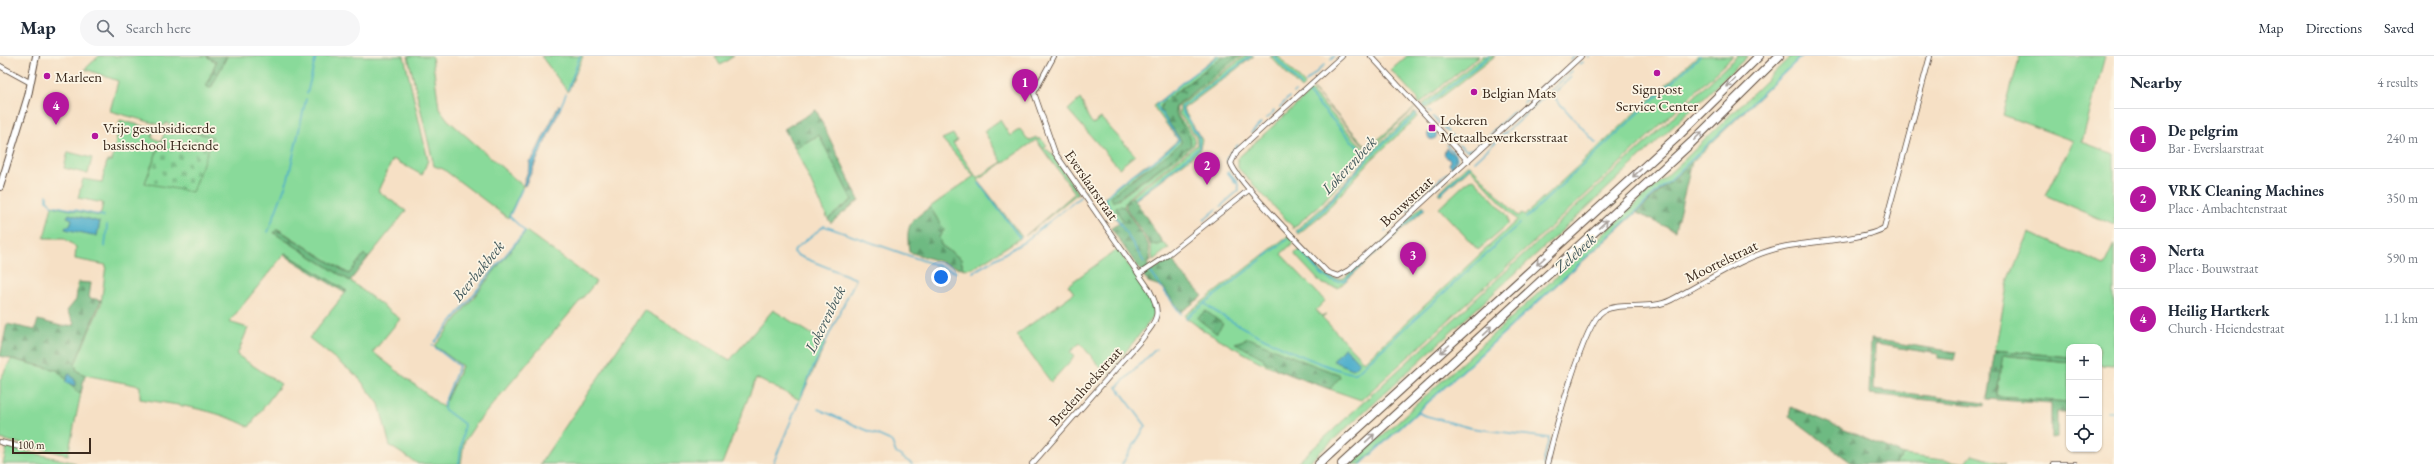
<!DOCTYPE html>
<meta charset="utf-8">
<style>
body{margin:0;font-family:"EB Garamond",serif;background:#f6f6f7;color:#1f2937}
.controls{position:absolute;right:12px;bottom:12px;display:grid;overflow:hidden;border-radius:8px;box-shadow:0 1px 3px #0004}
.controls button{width:36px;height:36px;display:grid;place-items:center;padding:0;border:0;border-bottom:1px solid #e0e1e3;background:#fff;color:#1f2937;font:20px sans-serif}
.scale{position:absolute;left:12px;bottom:10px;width:79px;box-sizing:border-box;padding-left:4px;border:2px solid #3b2a1e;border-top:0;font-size:11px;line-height:14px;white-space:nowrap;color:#3b2a1e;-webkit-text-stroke:3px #fcf5e5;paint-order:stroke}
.you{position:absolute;left:941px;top:221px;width:14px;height:14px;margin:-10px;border:3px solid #fff;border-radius:50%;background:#1a73e8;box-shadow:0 0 0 6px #1a73e833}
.badge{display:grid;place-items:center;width:26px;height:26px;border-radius:50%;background:#b5179e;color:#fff;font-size:13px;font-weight:700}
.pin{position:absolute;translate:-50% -33px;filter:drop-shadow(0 1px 2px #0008)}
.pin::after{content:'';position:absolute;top:21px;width:14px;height:12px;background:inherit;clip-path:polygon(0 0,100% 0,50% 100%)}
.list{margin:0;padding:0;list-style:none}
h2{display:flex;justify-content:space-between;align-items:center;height:52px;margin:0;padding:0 16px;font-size:17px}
h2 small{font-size:13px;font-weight:400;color:#747a83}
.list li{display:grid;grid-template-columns:26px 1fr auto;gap:12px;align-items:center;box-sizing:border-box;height:60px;padding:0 16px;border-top:1px solid #e0e1e3}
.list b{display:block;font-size:15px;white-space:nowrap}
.list p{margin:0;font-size:13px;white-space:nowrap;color:#747a83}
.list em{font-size:13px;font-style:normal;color:#747a83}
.icon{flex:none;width:22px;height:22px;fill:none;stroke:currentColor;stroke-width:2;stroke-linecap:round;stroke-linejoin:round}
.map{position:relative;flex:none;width:2114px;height:408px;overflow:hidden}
header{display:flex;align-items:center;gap:24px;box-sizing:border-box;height:56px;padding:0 20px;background:#fff;border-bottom:1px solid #e0e1e3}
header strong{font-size:19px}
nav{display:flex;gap:22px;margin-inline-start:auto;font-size:14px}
.search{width:280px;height:36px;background:#f6f6f7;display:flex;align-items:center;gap:10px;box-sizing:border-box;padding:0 14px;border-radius:22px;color:#747a83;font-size:15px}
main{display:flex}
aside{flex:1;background:#fff}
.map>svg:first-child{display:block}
</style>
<header>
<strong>Map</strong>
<div class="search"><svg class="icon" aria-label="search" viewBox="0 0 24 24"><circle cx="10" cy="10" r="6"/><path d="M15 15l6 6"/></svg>Search here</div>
<nav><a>Map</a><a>Directions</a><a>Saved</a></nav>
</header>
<main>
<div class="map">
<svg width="2114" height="408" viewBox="0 0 2114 408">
<defs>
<pattern id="forest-firs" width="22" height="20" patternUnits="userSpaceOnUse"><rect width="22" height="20" fill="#6eba82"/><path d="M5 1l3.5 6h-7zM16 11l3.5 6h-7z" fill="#5c976a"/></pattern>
<pattern id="cemetery-stones" width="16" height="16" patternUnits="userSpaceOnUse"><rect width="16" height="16" fill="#89da9a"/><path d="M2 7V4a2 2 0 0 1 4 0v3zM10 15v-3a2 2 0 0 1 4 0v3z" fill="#77bb84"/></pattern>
</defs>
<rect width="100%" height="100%" fill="#fcf5e5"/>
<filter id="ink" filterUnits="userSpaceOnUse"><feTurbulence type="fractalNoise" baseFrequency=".025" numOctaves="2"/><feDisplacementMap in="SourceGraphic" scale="8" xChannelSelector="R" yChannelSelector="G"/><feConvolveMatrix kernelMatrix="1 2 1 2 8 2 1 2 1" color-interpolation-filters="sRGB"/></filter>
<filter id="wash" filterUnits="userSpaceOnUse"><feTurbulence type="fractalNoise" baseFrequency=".012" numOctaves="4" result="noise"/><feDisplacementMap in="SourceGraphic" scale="16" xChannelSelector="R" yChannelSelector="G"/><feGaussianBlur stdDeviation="0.9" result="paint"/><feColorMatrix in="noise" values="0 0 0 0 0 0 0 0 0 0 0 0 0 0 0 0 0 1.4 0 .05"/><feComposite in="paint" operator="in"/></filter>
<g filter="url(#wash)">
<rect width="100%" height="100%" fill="#f6e0c5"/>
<!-- green -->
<g fill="#89da9a" stroke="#62825c">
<path d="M 99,0 L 206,0 L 216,6 L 206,30 L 211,32 L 227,0 L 404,0 L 428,104 L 422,119 L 393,103 L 378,135 L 406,155 L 368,202 L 364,199 L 349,218 L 278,173 L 274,177 L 353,227 L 400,263 L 373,296 L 443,351 L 462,310 L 435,290 L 526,175 L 596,226 L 476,368 L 464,386 L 461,408 L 418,408 L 390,390 L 379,348 L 358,321 L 309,282 L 347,235 L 285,197 L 229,266 L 248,272 L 237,299 L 281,328 L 249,371 C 216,353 177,349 140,343 L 140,330 L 85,319 L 77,315 L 75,308 L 101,248 L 106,209 L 75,203 L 76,191 L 64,182 L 44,182 L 52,150 L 100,160 L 103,147 L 78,142 L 83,123 L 102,126 L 107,105 L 112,105 L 120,64 L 154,73 L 152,82 L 161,85 L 145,127 L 213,81 L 166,67 L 164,70 L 110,55 L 118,25 L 85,13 Z"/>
<path d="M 408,0 L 432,0 L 439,52 L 448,64 L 523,130 L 508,162 L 443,113 L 434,110 Z"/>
<path d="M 541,0 L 583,0 L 568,36 Z"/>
<path d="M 715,0 L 734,0 L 720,9 Z"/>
<path d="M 1216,0 L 1223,0 L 1162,47 L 1160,55 L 1181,84 L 1181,87 L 1160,106 L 1140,116 L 1111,141 L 1116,145 L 1191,89 L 1184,71 L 1175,60 L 1176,47 L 1238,0 L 1242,0 L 1177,50 C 1174,66 1197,73 1194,89 L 1130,140 L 1125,147 L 1124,151 L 1116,152 L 1123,165 L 1119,167 L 1103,143 L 1143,110 L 1153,106 L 1178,84 L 1153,50 Z"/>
<path d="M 1245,0 L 1254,0 L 1183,53 L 1202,84 L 1199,95 L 1135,144 L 1131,141 L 1197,89 L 1196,80 L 1179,58 L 1180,49 Z"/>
<path d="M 1270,0 L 1278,0 L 1305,29 L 1301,33 Z"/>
<path d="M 1407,0 L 1479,0 L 1419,48 L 1417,46 L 1419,44 L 1391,14 Z"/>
<path d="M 1483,0 L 1495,0 L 1426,53 L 1423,48 Z"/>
<path d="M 1697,0 L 1733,0 L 1616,111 L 1361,344 L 1298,322 L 1260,306 L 1204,275 L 1184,260 L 1289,179 L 1294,186 L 1281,198 L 1325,245 L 1316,254 L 1321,260 L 1326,258 L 1322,261 L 1364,306 L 1517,164 L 1470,112 L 1440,139 L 1438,137 L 1467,109 L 1470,109 L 1518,160 L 1522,158 L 1524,160 Z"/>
<path d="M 1737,0 L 1748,0 L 1580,158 L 1307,408 L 1296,408 L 1650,83 Z"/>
<path d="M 1791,0 L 1802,0 L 1692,106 L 1360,408 L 1351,408 L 1684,104 Z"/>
<path d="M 2020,0 L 2105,0 L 2082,86 L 2114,98 L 2114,169 L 2046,139 L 2073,85 L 2003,59 Z"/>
<path d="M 1311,31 L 1368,92 L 1415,52 L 1369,95 Z"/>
<path d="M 1309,33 L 1367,96 L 1321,148 L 1292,173 L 1293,171 L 1238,112 L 1238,102 L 1306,40 L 1304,38 Z"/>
<path d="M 1080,43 C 1086,52 1085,59 1093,68 L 1101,62 L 1135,99 L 1119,112 L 1068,54 Z"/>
<path d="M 1415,56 L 1417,61 L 1370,105 L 1324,157 L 1298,178 L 1296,174 L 1297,173 L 1324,150 L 1378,89 Z"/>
<path d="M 1000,64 L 1010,80 L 1020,73 L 1029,85 L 1036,81 L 1038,84 L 1040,82 L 1047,89 L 1044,91 L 1052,98 L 1078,137 L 1025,180 L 1075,137 L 1036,84 L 978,124 L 1022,181 L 973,212 L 963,213 L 961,203 L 941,189 L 939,181 L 944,174 L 930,151 L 974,120 L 942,83 L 953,78 L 957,85 L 953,87 L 977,122 L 1002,106 L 984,75 Z"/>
<path d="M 819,79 L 852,144 L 828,163 L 795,92 Z"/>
<path d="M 68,96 L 92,102 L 88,118 L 64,112 Z"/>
<path d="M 1474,123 L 1508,160 L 1508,168 L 1478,194 L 1439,152 L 1469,124 Z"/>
<path d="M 1423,149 L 1424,154 L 1338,232 L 1322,228 L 1295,199 L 1295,197 L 1302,193 C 1313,205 1325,227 1344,222 Z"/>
<path d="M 2029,177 L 2104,209 L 2114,188 L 2114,310 L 2099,309 L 2099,291 L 2069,291 L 2069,301 L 1995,294 L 2008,225 Z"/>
<path d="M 1163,187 L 1169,192 L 1153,204 L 1150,188 L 1158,189 Z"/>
<path d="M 1118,193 L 1153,247 L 1155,257 L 1152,263 L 1107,319 L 1080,287 L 1070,296 L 1074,301 L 1051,326 L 1016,279 L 1074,237 L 1068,229 Z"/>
<path d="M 644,254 L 730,304 L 773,254 L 826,287 L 800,344 L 756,322 L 722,408 L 540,408 Z"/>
<path d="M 2002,299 L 2069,306 L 2069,346 L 1997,341 Z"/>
<path d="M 11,303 L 57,314 L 78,337 L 81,337 L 68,399 L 0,383 L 0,324 Z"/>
<path d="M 7,391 L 76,407 L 76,408 L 3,408 Z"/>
<path d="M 1904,399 L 1966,407 L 1972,399 L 2005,408 L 1894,408 Z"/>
</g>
<!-- forest -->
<g fill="url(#forest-firs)" stroke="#547250">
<path d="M 206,0 L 227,0 L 211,32 L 206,31 L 216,6 Z"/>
<path d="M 1223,0 L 1238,0 L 1175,50 C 1173,65 1192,73 1191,89 L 1113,146 L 1111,141 C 1132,120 1159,107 1181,87 L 1181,84 L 1160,55 L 1162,47 Z"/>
<path d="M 816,54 L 859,144 L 831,167 L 828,163 L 852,144 L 819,79 L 795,92 L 784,73 Z"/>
<path d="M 1692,106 L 1675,175 L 1637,157 Z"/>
<path d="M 1131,141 L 1135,144 L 1163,187 L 1158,189 L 1150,188 L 1126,152 L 1126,145 Z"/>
<path d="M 1120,150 L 1124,151 L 1148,188 L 1151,205 L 1147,208 L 1152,215 L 1171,201 L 1179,215 L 1203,240 L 1181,256 L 1163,231 L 1148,226 L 1111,172 L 1123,165 L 1115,152 Z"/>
<path d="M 930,151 L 944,174 L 939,181 L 941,189 L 961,203 L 963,213 L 909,196 C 906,168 908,167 930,151 Z"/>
<path d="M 277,173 L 349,218 L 364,198 L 368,202 L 350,225 L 274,177 Z"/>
<path d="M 285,197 L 347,235 L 345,237 L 284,199 Z"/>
<path d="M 78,226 L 91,227 L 89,242 L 101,244 L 75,308 L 77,315 L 85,319 L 81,337 L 78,337 L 57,314 L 0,300 L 7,268 L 35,274 L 38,264 L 61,270 L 75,269 L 67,255 L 76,244 Z"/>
<path d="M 1206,255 L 1223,268 L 1216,277 L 1197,262 Z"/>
<path d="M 1249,282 C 1279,295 1308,308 1339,318 L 1340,321 L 1330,333 L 1276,313 L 1273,308 L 1265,306 L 1263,302 L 1235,287 Z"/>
<path d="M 1871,283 L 1956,296 L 1954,304 L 1938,302 L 1938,298 L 1875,288 L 1874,333 L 1984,347 L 1984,350 L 1869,338 Z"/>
<path d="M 1995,294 L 2069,301 L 2069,306 L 2003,299 L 1997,335 L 1997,341 L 2069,346 L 2069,356 L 2057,356 L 2057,382 L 2051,383 L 2051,348 L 1987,343 Z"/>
<path d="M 1791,351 L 1904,399 L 1894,408 L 1853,408 L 1789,360 Z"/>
</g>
<!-- cemetery -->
<path fill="url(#cemetery-stones)" stroke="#62825c" d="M 167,70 L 213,81 L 192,136 L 145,127 Z"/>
<!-- water -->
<g fill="#4cadcb" stroke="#446c74">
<path d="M 559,49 L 561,51 L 525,130 L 523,129 L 530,109 L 529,105 L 532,104 Z"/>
<circle cx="1432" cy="79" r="4.5"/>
<path d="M 1446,92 L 1456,101 L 1453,112 L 1449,109 L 1450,105 L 1444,98 Z"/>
<path d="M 69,158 L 100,166 L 97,180 L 65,173 L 66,170 L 70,170 L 72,163 L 67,161 Z"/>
<path d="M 1345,291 L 1359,307 L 1353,313 L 1333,305 Z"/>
<path d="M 69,317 L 75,324 L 75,330 L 65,326 Z"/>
</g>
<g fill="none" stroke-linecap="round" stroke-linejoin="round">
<!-- stream -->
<g stroke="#4cadcb" stroke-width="1.5">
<path d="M 1274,0 L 1301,30"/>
<path d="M 1588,1 L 1589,0"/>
<path d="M 1331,4 L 1334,0"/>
<path d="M 1571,4 L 1574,0"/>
<path d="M 1580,9 L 1583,6"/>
<path d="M 1571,21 L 1552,39 L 1596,87"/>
<path d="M 1547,25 L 1551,21"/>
<path d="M 1306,26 L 1324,9"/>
<path d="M 568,34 L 580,0"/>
<path d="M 1294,37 L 1295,36"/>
<path d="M 307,38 L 316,0"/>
<path d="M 1309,38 L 1362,96"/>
<path d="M 1523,47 L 1543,29"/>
<path d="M 1280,51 L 1289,41"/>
<path d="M 1424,51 L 1489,0"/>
<path d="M 560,52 L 566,38"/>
<path d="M 1428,55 L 1430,57"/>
<path d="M 1433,61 L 1439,67"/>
<path d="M 1267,62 L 1274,55"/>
<path d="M 1441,69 L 1448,76"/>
<path d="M 1251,77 L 1261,67"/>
<path d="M 1450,79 L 1457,86"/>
<path d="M 1447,89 L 1457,101 L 1456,109 L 1452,113"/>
<path d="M 1459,89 L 1466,94 L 1474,93 L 1515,54"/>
<path d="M 1475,105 L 1572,15"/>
<path d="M 1227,106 L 1228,100 L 1238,89"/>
<path d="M 1227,116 L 1236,127"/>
<path d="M 979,127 L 1020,182"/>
<path d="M 1086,136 L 1087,134"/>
<path d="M 1440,137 L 1470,110"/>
<path d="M 47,139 L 47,144 L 50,147"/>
<path d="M 1135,143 L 1199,92 L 1199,81 L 1182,55 L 1182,51 L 1251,0"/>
<path d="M 51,149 L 104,160"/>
<path d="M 1221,150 L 1239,134 L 1237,125 L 1228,115"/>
<path d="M 510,159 L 522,133"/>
<path d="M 1526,162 L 1700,0"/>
<path d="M 1204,164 L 1217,153"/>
<path d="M 1385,175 L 1447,117"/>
<path d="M 268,176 L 288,123 L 306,43"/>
<path d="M 1297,176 L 1321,156 L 1368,102 L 1417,57"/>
<path d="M 105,191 L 107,169"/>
<path d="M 1300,194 C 1312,207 1325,230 1345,224 L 1425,151"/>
<path d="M 1144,206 L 1105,143 C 1125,117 1158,108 1179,84 L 1156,49 L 1184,25 L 1218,0"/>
<path d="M 1149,214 L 1181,258"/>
<path d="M 973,216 L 1024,186 L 1080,141"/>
<path d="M 1205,247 C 1218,263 1337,320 1356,317 L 1520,167"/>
<path d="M 1186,262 L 1289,182"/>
<path d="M 435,286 L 525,175 L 509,160"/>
<path d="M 432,289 L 459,310 L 444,347 L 444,353 L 464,368 L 459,408"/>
<path d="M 818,353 L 889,384 L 892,386 L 896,397 L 912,408"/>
<path d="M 2107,355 L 2114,355"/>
<path d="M 1418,356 L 1423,359 L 1471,372 L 1549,382 L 1543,408"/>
<path d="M 773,408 L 812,314 L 856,223 L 797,199 L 794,196 L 795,193 L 824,170 L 956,216"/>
<path d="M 1122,408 L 1146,370 L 1117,331 L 1156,293"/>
<path d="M 1361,408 L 1652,141 L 1802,0"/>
</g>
</g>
</g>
<g filter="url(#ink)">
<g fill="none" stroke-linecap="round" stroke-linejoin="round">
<defs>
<g id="minor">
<path d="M 1342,0 L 1237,95 L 1231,107 C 1235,124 1310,198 1327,216 L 1338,220 L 1349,214 L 1581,0"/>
<path d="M 1371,0 L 1468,105"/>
<path d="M 0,10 L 31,27"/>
<path d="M 1139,218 L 1166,200 L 1250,133"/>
<path d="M 0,386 L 20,391"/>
<path d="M 1032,408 L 1142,283 C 1158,263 1162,257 1149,233 L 1055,97 L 1034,37 L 1054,0"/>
<path d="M 1547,408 C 1553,382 1583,267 1603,255 C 1621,245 1650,255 1671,244 C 1708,225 1742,200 1783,191 C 1806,186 1868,183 1884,172 L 1930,0"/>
<path d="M 2053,408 L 2075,408"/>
</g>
<path id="secondary" d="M 0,131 L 28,40 L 36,0"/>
<g id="motorway">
<path d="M 1319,408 L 1677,81 L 1759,0"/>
<path d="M 1342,408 L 1691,87 L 1779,0"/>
</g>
</defs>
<!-- minor casing -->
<use href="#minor" stroke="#574537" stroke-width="6"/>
<!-- secondary casing -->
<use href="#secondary" stroke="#574537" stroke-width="8"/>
<!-- motorway casing -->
<use href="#motorway" stroke="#574537" stroke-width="10"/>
<!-- minor -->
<use href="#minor" stroke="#fff" stroke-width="4.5"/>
<!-- secondary -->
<use href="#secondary" stroke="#fff" stroke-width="6"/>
<!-- motorway -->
<use href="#motorway" stroke="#fff" stroke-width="8"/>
</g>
<!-- one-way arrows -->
<defs><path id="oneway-shaft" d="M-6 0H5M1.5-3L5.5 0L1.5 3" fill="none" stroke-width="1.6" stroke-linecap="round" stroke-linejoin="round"/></defs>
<g stroke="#a79f9a">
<use href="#oneway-shaft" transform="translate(1731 27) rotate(136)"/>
<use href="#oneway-shaft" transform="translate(1698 80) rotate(-45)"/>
<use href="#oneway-shaft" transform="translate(1637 117) rotate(137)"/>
<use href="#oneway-shaft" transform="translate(1603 168) rotate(-43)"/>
<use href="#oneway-shaft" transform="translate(1541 205) rotate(138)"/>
<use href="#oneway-shaft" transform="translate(1487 275) rotate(-43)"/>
<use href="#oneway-shaft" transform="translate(1445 293) rotate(138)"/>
<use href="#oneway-shaft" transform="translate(1370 382) rotate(-43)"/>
</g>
</g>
<!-- markers -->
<g fill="#b5179e" stroke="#fcf5e5" stroke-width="1.5">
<circle cx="1657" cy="17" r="4"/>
<circle cx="47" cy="20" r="4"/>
<circle cx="1474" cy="36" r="4"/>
<rect x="1428" y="68" width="8" height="8" rx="2"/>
<circle cx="95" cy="80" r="4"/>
</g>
<g text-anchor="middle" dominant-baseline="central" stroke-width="3.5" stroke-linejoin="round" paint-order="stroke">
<!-- poi labels -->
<g font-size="15" fill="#3b2a1e" stroke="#fcf5e5" text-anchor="start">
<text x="55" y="20">Marleen</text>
<text x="1657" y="32" text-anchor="middle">Signpost<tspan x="1657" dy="17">Service Center</tspan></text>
<text x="1482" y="36">Belgian Mats</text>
<text x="1440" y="63">Lokeren<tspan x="1440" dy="17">Metaalbewerkersstraat</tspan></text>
<text x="103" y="71">Vrije gesubsidieerde<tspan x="103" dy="17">basisschool Heiende</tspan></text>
</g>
<!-- street labels -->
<g font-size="15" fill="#3b2a1e" stroke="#fcf5e5">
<text transform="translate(1092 129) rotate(55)">Everslaarstraat</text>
<text transform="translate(1406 145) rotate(-43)">Bouwstraat</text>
<text transform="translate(1721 205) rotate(-26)">Moortelstraat</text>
<text transform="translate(1085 330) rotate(-48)">Bredenhoekstraat</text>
</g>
<!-- water labels -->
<g font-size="16" font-style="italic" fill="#41585b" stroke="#fcf5e5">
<text transform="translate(1349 109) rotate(-47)">Lokerenbeek</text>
<text transform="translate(1575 197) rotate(-42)">Zelebeek</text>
<text transform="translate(478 215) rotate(-51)">Beerbakbeek</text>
<text transform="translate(825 263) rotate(-64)">Lokerenbeek</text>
</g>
</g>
</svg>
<div class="controls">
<button>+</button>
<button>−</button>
<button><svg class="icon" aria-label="locate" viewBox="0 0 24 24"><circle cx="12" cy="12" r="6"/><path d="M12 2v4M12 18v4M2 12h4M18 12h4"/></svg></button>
</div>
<div class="scale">100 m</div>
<div class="you"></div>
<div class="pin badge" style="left:1025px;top:46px">1</div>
<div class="pin badge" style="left:1207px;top:129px">2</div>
<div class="pin badge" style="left:1413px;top:219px">3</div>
<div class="pin badge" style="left:56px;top:69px">4</div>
</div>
<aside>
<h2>Nearby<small>4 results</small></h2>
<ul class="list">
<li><span class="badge">1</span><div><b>De pelgrim</b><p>Bar · Everslaarstraat</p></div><em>240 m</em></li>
<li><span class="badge">2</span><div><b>VRK Cleaning Machines</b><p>Place · Ambachtenstraat</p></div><em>350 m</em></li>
<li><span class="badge">3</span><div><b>Nerta</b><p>Place · Bouwstraat</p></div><em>590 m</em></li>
<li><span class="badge">4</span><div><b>Heilig Hartkerk</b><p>Church · Heiendestraat</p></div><em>1.1 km</em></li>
</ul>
</aside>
</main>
